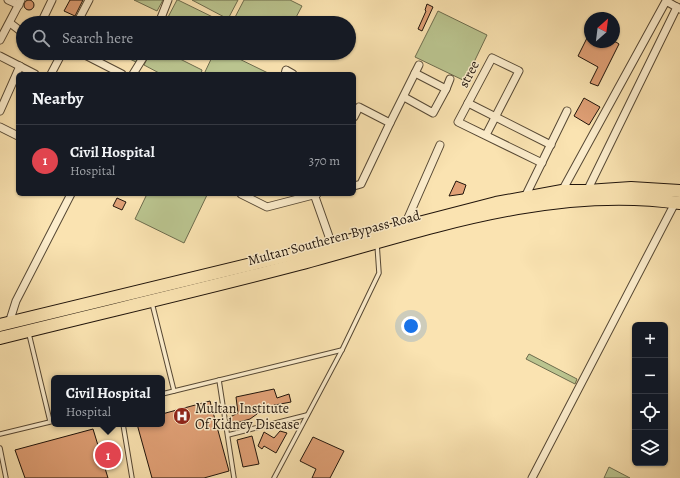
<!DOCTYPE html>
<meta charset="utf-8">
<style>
body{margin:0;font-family:Alegreya,serif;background:#20242c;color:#f1f3f6}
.controls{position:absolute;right:12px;bottom:12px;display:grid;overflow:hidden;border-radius:6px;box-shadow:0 1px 3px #0004}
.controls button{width:36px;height:36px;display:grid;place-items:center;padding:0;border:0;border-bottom:1px solid #363941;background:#171b24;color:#f1f3f6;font:20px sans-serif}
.compass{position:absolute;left:584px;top:12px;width:36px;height:36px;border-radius:50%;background:#171b24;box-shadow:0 1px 3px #0004;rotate:28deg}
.you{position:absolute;left:411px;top:326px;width:14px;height:14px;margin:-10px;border:3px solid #fff;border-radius:50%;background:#1a73e8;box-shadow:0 0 0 6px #1a73e833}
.badge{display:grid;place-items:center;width:26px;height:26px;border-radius:50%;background:#b45309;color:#fff;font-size:13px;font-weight:700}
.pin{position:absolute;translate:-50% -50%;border:2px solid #fff;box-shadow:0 1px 4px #0006}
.popup{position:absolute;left:51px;top:375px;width:114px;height:52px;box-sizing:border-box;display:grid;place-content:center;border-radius:6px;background:#171b24;filter:drop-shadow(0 1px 3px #0005);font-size:13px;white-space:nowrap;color:#9ea1a6}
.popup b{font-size:15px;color:#f1f3f6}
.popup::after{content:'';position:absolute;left:50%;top:100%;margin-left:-8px;border:8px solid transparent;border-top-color:#171b24}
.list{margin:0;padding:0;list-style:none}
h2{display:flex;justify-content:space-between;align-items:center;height:52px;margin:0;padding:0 16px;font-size:17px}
h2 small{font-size:13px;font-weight:400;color:#9ea1a6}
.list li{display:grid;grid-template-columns:26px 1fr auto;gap:12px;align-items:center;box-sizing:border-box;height:72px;padding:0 16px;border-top:1px solid #363941}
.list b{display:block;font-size:15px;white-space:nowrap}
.list p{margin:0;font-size:13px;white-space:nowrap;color:#9ea1a6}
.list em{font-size:13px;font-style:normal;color:#9ea1a6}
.icon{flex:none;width:22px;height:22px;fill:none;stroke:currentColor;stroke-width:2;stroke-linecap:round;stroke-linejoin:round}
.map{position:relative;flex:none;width:680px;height:478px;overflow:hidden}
.search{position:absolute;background:#171b24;box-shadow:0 1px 3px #0004;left:16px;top:16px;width:340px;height:44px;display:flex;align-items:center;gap:10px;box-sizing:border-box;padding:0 14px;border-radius:22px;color:#9ea1a6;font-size:15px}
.panel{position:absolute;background:#171b24;box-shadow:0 1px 3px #0004;left:16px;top:72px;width:340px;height:124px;border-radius:6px}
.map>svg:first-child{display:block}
</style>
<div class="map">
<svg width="680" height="478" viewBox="0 0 680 478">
<rect width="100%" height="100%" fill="#fae3b1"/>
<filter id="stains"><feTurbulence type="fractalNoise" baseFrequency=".005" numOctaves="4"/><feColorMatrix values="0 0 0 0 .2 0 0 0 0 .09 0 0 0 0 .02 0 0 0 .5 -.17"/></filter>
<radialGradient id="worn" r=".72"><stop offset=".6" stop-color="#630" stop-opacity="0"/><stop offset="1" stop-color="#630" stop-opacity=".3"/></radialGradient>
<!-- green -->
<g fill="#bac48f" stroke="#6d6c4d">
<path d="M 134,0 L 163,0 L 157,11 Z"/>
<path d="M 177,0 L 178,0 L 225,23 L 176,23 L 167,19 Z"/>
<path d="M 192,0 L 238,0 L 228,19 Z"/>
<path d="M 244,0 L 290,0 L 302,6 L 293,23 L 232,23 Z"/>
<path d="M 438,11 L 487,35 L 465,81 L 415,57 Z"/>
<path d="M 117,53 L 141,53 L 136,62 Z"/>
<path d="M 150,53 L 168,53 L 202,70 L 201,74 L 161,74 L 144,65 Z"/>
<path d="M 214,53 L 227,53 L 268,73 L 204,74 Z"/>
<path d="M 147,194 L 207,195 L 184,243 L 135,219 Z"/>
<path d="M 529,354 L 577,379 L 575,384 L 526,359 Z"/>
<path d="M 609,467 L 630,478 L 604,478 Z"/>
</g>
<!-- building -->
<g fill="#e0a076" stroke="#20140b">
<circle cx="29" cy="5" r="5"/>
<path d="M 70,0 L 83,0 L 75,16 L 64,11 Z"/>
<path d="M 427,4 L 433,7 L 422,31 L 418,29 L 426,11 L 425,10 Z"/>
<path d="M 590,32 L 590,42 L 616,42 L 619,44 L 598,86 L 590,83 L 598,67 L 578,56 Z"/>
<path d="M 584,98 L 600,107 L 589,125 L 574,116 Z"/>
<path d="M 456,181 L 466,185 L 463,194 L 449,196 Z"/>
<path d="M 117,198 L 126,202 L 122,210 L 113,206 Z"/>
<path d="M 274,389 L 277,398 L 289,394 L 291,402 L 259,408 L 257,414 L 250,419 L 229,425 L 228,418 L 238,413 L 236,397 Z"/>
<path d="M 210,401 L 229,471 L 204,478 L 152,478 L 137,424 L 162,424 L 162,414 Z"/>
<path d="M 93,429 L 108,478 L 25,478 L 15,450 Z"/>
<path d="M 280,431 L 287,433 L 276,453 L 264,446 L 262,449 L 258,446 L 264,432 L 274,438 Z"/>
<path d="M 252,436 L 259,464 L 243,467 L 237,440 Z"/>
<path d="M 313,437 L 344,451 L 330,478 L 312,478 L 316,469 L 300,461 Z"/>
</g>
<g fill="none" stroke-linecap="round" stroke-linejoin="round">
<defs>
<g id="service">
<path d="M 152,303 L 174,391"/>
<path d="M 29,334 L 50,421"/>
<path d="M 219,380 L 234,478"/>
<path d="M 162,394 L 342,350"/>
<path d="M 123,424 L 132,478"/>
<path d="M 0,434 L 54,421"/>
<path d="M 228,435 L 307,415"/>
<path d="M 0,448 L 6,478"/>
<path d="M 274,478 L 342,350 L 379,273 L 377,244"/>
</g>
<g id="minor">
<path d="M 8,0 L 19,5"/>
<path d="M 10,23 L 23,33"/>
<path d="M 41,23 L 52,0"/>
<path d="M 77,23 L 89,0"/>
<path d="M 159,23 L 168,0"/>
<path d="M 0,40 L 21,0"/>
<path d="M 81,53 L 122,74"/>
<path d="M 0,56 L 35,74"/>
<path d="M 51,74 L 62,53"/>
<path d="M 133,74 L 146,53"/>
<path d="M 285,74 L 286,70 L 293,74"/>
<path d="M 446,89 L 450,79"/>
<path d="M 404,97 L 433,113 L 446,89 L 415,73"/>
<path d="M 468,103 L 551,145"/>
<path d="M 0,111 L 20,66"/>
<path d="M 354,117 L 359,107 L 390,123 L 361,184 L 354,186"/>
<path d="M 390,123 L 419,65"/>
<path d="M 0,127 L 18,136"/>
<path d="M 486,135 L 519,71 L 492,58 L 458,122 L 542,163"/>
<path d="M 562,191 L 666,1 L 680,9"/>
<path d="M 587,191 L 677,7"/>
<path d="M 241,194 L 267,207 L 317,194"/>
<path d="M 314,194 L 332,245"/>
<path d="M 525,197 L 567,111"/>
<path d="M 404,227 L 440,145"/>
<path d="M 9,323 L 16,301 L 71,194"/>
<path d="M 532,478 L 675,203"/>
</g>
<g id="trunk">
<path d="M 0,325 L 380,233 L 496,203 L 562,191 L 587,191 L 631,188 L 680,191"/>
<path d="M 0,338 C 100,313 200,290 299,264 C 422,231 551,184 680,203"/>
</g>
</defs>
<!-- service casing -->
<use href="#service" stroke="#564834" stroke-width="5.5"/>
<!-- minor casing -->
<use href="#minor" stroke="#564834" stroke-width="9"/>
<!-- trunk casing -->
<use href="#trunk" stroke="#20140b" stroke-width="14"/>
<!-- service -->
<use href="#service" stroke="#fcedcc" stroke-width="3.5"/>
<!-- minor -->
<use href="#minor" stroke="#fcedcc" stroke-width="7"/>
<!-- trunk -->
<use href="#trunk" stroke="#fae3b1" stroke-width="12"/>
</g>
<!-- icons -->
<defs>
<symbol id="hospital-disc" viewBox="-11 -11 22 22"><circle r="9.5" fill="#8f2418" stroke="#fcedcc"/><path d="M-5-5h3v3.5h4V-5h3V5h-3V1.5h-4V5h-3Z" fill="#fff"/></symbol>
</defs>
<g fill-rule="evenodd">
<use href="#hospital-disc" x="172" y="406" width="20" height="20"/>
</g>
<g text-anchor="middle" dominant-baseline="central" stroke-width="3" stroke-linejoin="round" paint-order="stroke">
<!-- street labels -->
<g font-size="14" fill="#20140b" stroke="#fcedcc">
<text transform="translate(469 74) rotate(-62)">stree</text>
<text transform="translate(334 238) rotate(-15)">Multan Southeren Bypass Road</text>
</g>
<!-- poi labels -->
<g font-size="14" fill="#20140b" stroke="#fcedcc" text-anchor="start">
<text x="195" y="408">Multan Institute<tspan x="195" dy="16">Of Kidney Disease</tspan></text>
</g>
</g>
<rect width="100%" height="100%" filter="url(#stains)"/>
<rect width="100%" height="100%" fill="url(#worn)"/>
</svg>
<div class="controls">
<button>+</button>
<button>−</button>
<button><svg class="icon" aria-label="locate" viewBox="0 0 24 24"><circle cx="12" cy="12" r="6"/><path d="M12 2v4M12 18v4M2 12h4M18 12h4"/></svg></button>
<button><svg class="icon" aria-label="layers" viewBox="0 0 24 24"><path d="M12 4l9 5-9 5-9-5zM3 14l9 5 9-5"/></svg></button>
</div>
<svg class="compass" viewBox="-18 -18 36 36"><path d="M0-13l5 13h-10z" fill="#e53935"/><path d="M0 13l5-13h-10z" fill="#9ea1a6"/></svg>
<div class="you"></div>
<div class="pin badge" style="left:108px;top:455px;background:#e0444e">1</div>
<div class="popup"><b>Civil Hospital</b>Hospital</div>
<div class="search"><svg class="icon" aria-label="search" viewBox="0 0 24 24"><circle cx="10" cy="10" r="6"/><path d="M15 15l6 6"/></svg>Search here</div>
<section class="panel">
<h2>Nearby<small></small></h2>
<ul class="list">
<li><span class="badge" style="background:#e0444e">1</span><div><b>Civil Hospital</b><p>Hospital</p></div><em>370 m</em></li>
</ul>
</section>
</div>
